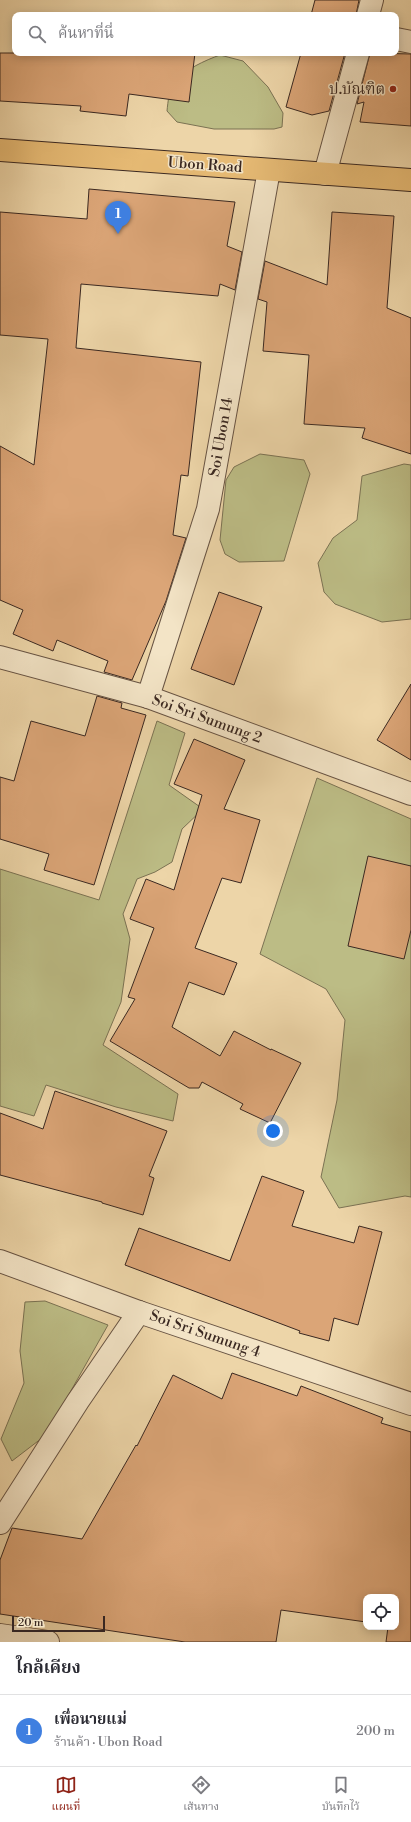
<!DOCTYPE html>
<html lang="th">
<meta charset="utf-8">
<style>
body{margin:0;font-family:"Libre Bodoni","Noto Serif Thai",serif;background:#f7f7f7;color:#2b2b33}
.controls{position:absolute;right:12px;bottom:12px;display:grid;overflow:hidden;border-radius:8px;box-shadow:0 2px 10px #0003}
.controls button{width:36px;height:36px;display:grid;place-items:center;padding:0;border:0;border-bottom:1px solid #e1e1e2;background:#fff;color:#2b2b33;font:20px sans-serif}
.scale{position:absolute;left:12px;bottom:10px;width:93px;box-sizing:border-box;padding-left:4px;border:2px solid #3a2821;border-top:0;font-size:11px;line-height:14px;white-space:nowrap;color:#3a2821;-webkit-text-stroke:3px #f3e4c6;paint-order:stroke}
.you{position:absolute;left:273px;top:1131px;width:14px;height:14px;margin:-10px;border:3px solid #fff;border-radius:50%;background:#1a73e8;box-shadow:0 0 0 6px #1a73e833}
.badge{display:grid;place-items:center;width:26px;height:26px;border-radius:50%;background:#8f2418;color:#fff;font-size:13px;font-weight:700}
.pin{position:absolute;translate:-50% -33px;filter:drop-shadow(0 1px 2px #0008)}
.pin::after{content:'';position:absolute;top:21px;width:14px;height:12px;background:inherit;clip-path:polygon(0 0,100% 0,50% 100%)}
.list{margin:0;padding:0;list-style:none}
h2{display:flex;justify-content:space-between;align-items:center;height:52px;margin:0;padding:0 16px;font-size:17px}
h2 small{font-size:13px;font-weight:400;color:#7c7c81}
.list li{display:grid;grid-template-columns:26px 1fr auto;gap:12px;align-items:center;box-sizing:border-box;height:72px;padding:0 16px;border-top:1px solid #e1e1e2}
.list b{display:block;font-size:15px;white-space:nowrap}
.list p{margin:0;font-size:13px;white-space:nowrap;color:#7c7c81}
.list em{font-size:13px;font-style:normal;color:#7c7c81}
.icon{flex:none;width:22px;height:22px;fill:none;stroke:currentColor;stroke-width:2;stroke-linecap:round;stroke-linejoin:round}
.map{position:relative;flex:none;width:411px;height:1642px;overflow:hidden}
.search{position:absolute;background:#fff;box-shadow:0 2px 10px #0003;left:12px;right:12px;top:12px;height:44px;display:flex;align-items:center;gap:10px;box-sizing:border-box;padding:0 14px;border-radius:8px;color:#7c7c81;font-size:15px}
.sheet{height:124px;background:#fff}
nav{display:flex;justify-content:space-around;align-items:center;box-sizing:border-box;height:56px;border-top:1px solid #e1e1e2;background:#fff;font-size:11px;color:#7c7c81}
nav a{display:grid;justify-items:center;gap:2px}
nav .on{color:#8f2418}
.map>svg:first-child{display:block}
</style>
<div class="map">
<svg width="411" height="1642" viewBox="0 0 411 1642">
<rect width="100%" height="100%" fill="#edd5a8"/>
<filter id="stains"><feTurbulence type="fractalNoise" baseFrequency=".005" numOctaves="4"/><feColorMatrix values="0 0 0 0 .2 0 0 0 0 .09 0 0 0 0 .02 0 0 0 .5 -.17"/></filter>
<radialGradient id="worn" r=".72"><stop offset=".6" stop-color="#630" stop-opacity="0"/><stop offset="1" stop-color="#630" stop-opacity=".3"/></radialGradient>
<!-- green -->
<g fill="#bcbc85" stroke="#7b7253">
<path d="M 220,55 L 243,61 L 268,87 L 283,113 L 282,127 L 274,129 L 214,129 L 177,122 L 167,111 C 168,101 169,91 174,83 C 183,70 206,60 220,55 Z"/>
<path d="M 260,454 L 304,460 L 310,474 L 284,561 L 239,562 L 225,554 L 220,540 L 226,480 L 234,467 Z"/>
<path d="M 404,464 L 411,465 L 411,619 L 382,622 L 335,604 L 324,592 L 318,563 L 333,538 L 357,520 L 362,476 Z"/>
<path d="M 157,721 L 185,733 L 169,785 L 203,809 L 182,829 L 172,862 L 155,872 L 137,879 L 123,914 L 130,939 L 121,1002 L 103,1045 L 178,1094 L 173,1121 L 116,1107 L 46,1085 L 34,1116 L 0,1106 L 0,869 L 99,900 Z"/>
<path d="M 317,778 L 411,819 L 411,1197 L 405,1196 L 339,1208 L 321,1177 L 337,1100 L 345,1020 L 326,989 L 260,954 Z"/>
<path d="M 45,1301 L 108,1325 L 46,1435 L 12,1461 L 1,1439 L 24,1383 L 20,1351 L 25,1302 Z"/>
</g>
<!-- building -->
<g fill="#dba577" stroke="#3a2821">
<path d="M 315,0 L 359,0 L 356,15 L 311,15 Z"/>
<path d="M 0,53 L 195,53 L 189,102 L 129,94 L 126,116 L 80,111 L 81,106 L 0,101 Z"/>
<path d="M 301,53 L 345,53 L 329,111 L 312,115 L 286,107 Z"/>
<path d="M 370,53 L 411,54 L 411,126 L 360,122 L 364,102 L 357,104 Z"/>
<path d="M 89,189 L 235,202 L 227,246 L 242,252 L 235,290 L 220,284 L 218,296 L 81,284 L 76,348 L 201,362 L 188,476 L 181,475 L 173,535 L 186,538 L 166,601 L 132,680 L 104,672 L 108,661 L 57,640 L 53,651 L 13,634 L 23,610 L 0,600 L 0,446 L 34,465 L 48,339 L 0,335 L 0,212 L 87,219 Z"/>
<path d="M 332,212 L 394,216 L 387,308 L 411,318 L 411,454 L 362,438 L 365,428 L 304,424 L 309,355 L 263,351 L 267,302 L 258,299 L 265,261 L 327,285 Z"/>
<path d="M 219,592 L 262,607 L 234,685 L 191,669 Z"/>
<path d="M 411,684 L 411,760 L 377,740 Z"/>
<path d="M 97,696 L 122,703 L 121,708 L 146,715 L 94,885 L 44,870 L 49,854 L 0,839 L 0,777 L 14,781 L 31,721 L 85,736 Z"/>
<path d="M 194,739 L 245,760 L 224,809 L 260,820 L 241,883 L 222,878 L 195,948 L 237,963 L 224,995 L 189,982 L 172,1027 L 220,1056 L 234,1031 L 271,1050 L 271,1049 L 301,1063 L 270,1123 L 240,1109 L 243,1104 L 202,1082 L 199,1088 L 189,1088 L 110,1041 L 135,999 L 128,997 L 154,928 L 130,919 L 146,879 L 174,890 L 202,795 L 174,784 Z"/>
<path d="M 368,856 L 411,866 L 411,930 L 404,959 L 348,946 Z"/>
<path d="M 55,1091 L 110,1110 L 167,1131 L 149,1176 L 154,1178 L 143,1215 L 102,1203 L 102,1202 L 0,1175 L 0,1113 L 43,1129 Z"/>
<path d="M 262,1176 L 304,1191 L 292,1226 L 354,1243 L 359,1226 L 382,1232 L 358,1325 L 334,1318 L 329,1341 L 299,1333 L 300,1331 L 125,1265 L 139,1228 L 230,1261 Z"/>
<path d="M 232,1373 L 297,1396 L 301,1386 L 383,1418 L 381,1423 L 411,1432 L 411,1642 L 386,1642 L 388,1627 L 396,1627 L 396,1597 L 366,1597 L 366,1622 L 281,1610 L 276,1642 L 185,1642 L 0,1614 L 0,1560 L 12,1528 L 82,1539 L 136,1445 L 137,1446 L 173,1375 L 222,1399 Z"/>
</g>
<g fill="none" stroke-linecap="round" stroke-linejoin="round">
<defs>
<g id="minor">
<path d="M 368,15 L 372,0"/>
<path d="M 396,39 L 411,42"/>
<path d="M 325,174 L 358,53"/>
<path d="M 0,657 L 148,697 L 411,794"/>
<path d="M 148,697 L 208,509 L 269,170"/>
<path d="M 0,1261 L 139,1312 L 411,1404"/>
<path d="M 0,1523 L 78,1401 L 139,1312"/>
<path d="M 0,1635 L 48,1642"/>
</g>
<path id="major" d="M 0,150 L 411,180"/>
</defs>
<!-- minor casing -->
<use href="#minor" stroke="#675343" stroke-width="24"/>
<!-- major casing -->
<use href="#major" stroke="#3a2821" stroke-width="24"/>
<!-- minor -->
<use href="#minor" stroke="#f3e4c6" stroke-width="22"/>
<!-- major -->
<use href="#major" stroke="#e6ba74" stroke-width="22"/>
</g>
<!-- markers -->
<circle fill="#8f2418" stroke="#f3e4c6" stroke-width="1.5" cx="393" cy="89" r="4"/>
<g text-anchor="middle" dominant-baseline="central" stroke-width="3" stroke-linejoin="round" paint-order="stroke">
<!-- poi labels -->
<g font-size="15" fill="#3a2821" stroke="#f3e4c6" text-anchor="end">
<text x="385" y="89">ป.บัณฑิต</text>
</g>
<!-- street labels -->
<g font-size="15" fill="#3a2821" stroke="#f3e4c6">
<text transform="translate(205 165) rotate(4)">Ubon Road</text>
<text transform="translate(221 437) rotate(-80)">Soi Ubon 14</text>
<text transform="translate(207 719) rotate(20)">Soi Sri Sumung 2</text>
<text transform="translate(205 1334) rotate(19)">Soi Sri Sumung 4</text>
</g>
</g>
<rect width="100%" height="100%" filter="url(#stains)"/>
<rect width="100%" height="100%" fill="url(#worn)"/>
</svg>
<div class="controls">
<button><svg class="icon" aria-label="locate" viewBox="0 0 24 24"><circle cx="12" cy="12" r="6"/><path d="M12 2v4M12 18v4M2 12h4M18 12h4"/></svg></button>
</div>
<div class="scale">20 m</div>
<div class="you"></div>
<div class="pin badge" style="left:118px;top:234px;background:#3f7fe0">1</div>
<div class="search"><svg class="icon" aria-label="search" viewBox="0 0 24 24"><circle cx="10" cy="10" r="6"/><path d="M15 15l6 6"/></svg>ค้นหาที่นี่</div>
</div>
<section class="sheet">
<h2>ใกล้เคียง<small></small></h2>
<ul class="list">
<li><span class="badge" style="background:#3f7fe0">1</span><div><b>เพื่อนายแม่</b><p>ร้านค้า · Ubon Road</p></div><em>200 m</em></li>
</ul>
</section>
<nav>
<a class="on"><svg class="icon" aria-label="map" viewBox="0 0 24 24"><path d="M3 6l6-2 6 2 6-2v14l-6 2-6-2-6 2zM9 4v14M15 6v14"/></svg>แผนที่</a>
<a><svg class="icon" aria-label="directions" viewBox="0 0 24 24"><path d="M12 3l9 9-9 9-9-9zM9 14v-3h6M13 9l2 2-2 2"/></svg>เส้นทาง</a>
<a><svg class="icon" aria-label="saved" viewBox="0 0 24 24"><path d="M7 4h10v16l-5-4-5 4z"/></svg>บันทึกไว้</a>
</nav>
